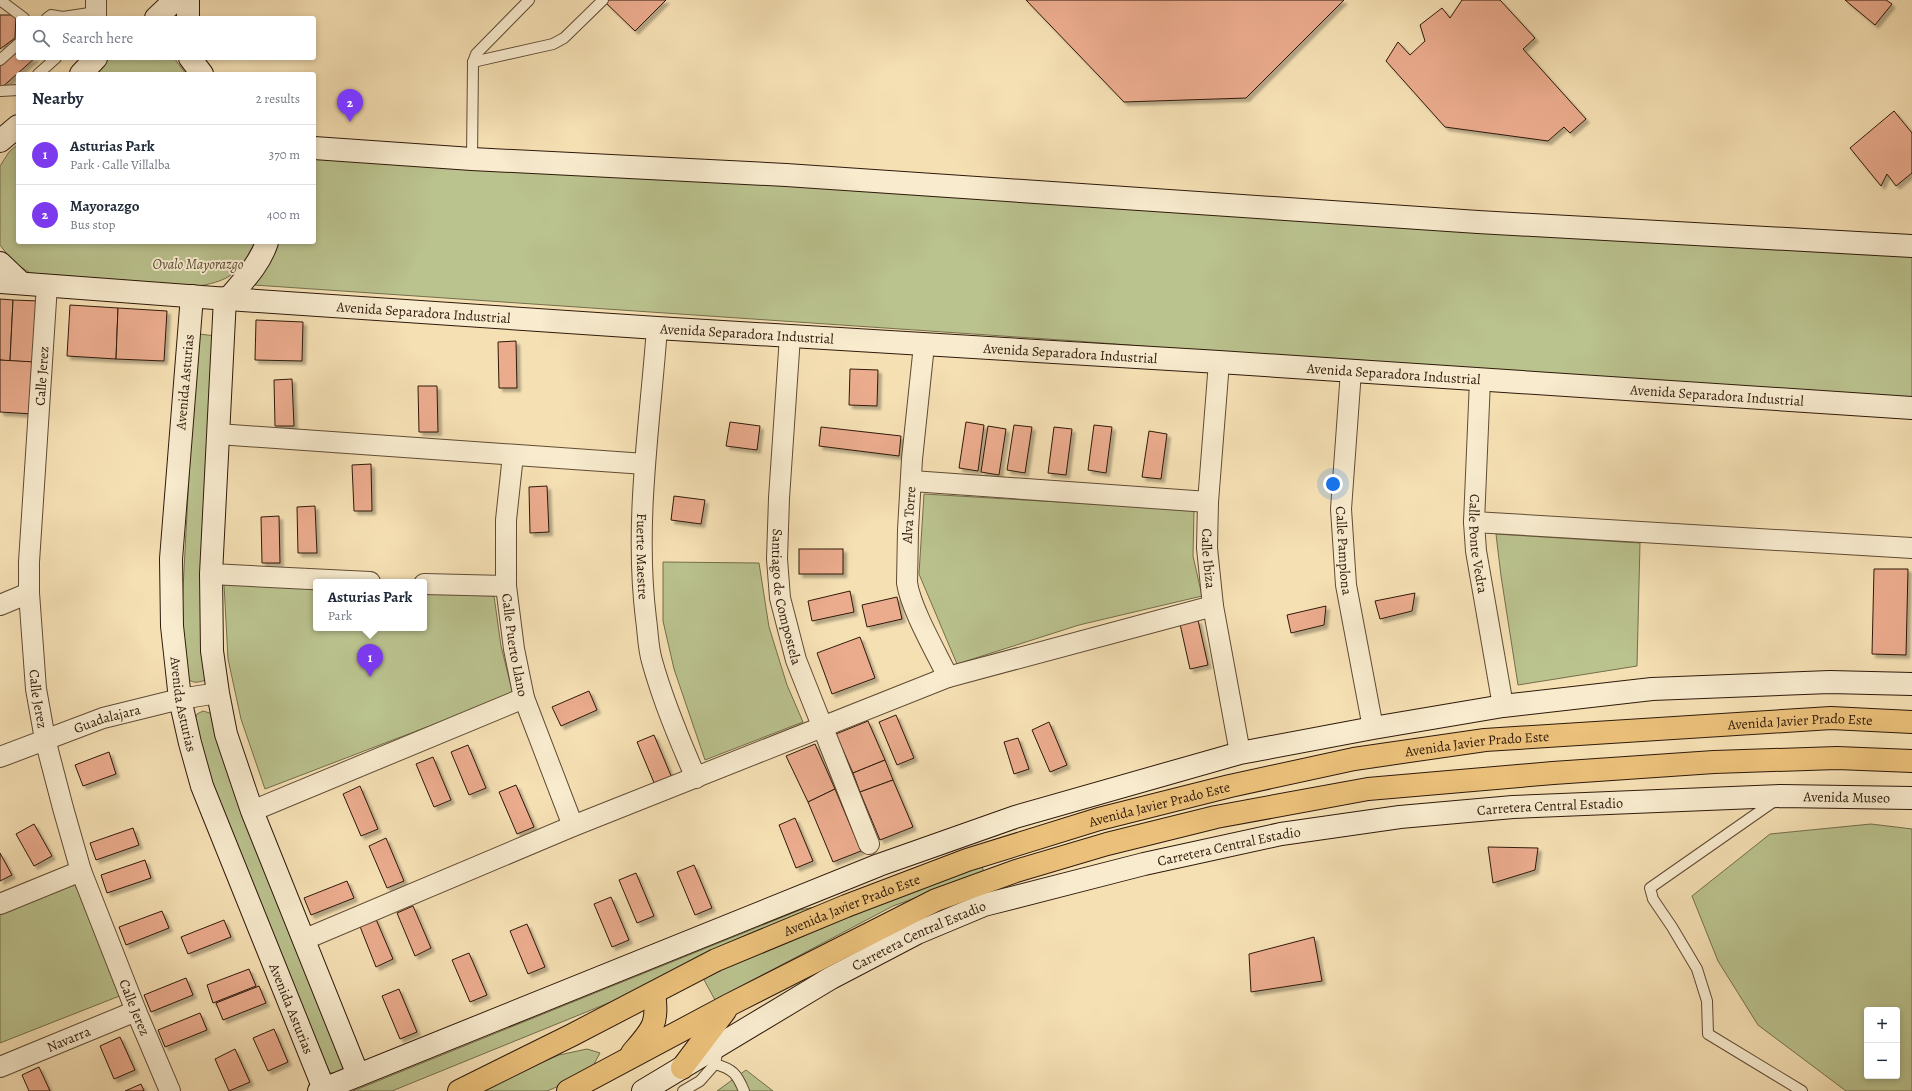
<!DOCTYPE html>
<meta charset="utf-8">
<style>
body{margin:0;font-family:Alegreya,serif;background:#f6f6f7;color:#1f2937}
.controls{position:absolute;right:12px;bottom:12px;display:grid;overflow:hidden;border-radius:4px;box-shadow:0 2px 6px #0003}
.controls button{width:36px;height:36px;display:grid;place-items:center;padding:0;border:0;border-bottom:1px solid #e0e1e3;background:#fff;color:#1f2937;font:20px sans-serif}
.you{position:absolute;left:1333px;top:484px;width:14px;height:14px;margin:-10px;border:3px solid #fff;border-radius:50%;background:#1a73e8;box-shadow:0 0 0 6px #1a73e833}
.badge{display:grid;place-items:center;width:26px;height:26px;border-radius:50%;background:#7c3aed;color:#fff;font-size:13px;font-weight:700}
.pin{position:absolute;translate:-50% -33px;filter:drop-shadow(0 1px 2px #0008)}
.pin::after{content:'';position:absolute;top:21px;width:14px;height:12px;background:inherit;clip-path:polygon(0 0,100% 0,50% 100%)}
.popup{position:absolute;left:313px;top:579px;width:114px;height:52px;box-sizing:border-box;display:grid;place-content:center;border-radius:4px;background:#fff;filter:drop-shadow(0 1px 3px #0005);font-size:13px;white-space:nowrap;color:#747a83}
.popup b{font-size:15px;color:#1f2937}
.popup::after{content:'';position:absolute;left:50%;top:100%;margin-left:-8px;border:8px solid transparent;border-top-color:#fff}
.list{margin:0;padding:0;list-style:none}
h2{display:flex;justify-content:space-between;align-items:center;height:52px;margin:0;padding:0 16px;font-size:17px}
h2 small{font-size:13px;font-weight:400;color:#747a83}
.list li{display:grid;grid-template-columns:26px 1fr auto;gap:12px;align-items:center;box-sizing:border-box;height:60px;padding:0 16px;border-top:1px solid #e0e1e3}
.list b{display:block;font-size:15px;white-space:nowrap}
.list p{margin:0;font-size:13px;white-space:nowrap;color:#747a83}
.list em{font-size:13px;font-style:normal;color:#747a83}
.icon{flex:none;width:22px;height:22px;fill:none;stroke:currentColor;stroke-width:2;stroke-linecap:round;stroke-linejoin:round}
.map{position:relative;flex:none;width:1912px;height:1091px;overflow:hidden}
.search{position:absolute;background:#fff;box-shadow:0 2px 6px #0003;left:16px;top:16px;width:300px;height:44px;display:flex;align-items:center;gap:10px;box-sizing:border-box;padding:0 14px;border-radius:4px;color:#747a83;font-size:15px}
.panel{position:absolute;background:#fff;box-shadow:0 2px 6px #0003;left:16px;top:72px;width:300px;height:172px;border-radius:4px}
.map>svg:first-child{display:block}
</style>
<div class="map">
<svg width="1912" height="1091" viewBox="0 0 1912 1091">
<defs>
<filter id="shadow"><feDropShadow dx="3.5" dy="3.5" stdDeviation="1" flood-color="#0004"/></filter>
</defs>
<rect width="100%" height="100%" fill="#f5e0b4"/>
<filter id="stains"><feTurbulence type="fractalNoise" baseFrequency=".005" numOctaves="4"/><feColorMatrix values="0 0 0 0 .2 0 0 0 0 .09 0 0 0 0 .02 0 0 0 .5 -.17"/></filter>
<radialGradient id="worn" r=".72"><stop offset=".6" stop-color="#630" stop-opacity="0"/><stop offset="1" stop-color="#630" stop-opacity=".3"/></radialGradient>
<!-- green -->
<g fill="#bac28e" stroke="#746e4c" fill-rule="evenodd">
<path d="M 109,58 L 174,58 L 186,74 L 97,74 Z"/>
<path d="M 18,144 L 18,242 L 255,242 C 240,271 233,280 199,286 L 30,273 L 13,262 L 0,245 L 0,166 L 9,152 Z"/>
<path d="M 314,153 L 1912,254 L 1912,399 L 1413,367 L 1076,341 L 254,285 L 279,242 L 314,242 Z"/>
<path d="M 199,334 L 216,336 L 206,680 C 194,684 190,683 184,673 L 182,608 L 196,343 Z"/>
<path d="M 924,494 L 1194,510 L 1193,556 L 1202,596 L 1079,625 L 957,664 L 919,574 Z"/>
<path d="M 1496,534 L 1640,543 L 1637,666 L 1518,685 L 1501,576 Z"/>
<path d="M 663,562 L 759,563 L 769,627 L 787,685 L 803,722 L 705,760 L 674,669 L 663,621 Z"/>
<path d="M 224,584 L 316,588 L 316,628 L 424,628 L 424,593 L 494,596 L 501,646 L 513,694 L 265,789 L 241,719 L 228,659 Z"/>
<path d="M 203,711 L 213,714 L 344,1068 L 341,1072 L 329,1073 L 210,779 L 195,719 L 197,714 Z"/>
<path d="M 1871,824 L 1912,829 L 1912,1091 L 1846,1091 L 1758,1025 L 1718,961 L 1692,896 L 1770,834 ZM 1867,1010 L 1897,1010 L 1897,1076 L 1867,1076 Z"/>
<path d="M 982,866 L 984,873 L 893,906 L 715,1000 L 703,978 L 893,899 Z"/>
<path d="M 74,882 L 122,995 L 0,1043 L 0,912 Z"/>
<path d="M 850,900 L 751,945 L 392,1091 L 353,1091 L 800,910 Z"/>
<path d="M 587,1049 L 600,1053 L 593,1066 L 573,1080 L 547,1091 L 476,1091 L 559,1055 Z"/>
<path d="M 746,1070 L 773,1091 L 717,1091 Z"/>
</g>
<!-- building -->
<g fill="#ebac8e" stroke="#2f190a" filter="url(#shadow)">
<path d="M 603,0 L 666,0 L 635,31 Z"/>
<path d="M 1026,0 L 1344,0 L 1246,98 L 1124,102 Z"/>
<path d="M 1462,0 L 1500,0 L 1535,38 L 1523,49 L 1586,119 L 1570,133 L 1564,127 L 1548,141 L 1445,127 L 1386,61 L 1398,42 L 1410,55 L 1425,41 L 1420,25 L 1442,8 L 1450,18 Z"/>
<path d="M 1845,0 L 1886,0 L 1892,4 L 1875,25 Z"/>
<path d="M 0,15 L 16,15 L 15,38 L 0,49 Z"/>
<path d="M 18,46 L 18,58 L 35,58 L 0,89 L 0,62 Z"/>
<path d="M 1894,111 L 1912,133 L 1912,173 L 1896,186 L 1887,174 L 1881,186 L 1850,148 Z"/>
<path d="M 0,299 L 13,300 L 10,361 L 0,360 Z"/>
<path d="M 13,300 L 39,301 L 35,362 L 10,361 Z"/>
<path d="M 70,305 L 118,308 L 116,359 L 67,356 Z"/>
<path d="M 118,308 L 167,311 L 164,361 L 116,359 Z"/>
<path d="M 256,320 L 303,322 L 302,361 L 255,360 Z"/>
<path d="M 516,341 L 517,388 L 499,388 L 498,342 Z"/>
<path d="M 0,360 L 35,362 L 33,414 L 0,412 Z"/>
<path d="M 850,369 L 878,370 L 877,406 L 849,405 Z"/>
<path d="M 292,379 L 294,426 L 275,426 L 274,380 Z"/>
<path d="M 418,386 L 437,386 L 438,432 L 419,432 Z"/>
<path d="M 730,422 L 760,426 L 757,450 L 726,446 Z"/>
<path d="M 966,422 L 984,425 L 978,471 L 959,468 Z"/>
<path d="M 1014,425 L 1032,427 L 1025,473 L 1007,470 Z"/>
<path d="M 1094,425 L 1112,427 L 1106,473 L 1088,470 Z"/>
<path d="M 988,426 L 1006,429 L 999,475 L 981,472 Z"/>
<path d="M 821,427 L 901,436 L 899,456 L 819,446 Z"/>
<path d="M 1054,427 L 1072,429 L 1066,475 L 1048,473 Z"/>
<path d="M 1149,431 L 1167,434 L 1161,479 L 1142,477 Z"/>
<path d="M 371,464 L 372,511 L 354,511 L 352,465 Z"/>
<path d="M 547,486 L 549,532 L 530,533 L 529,487 Z"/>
<path d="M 674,496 L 705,500 L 701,524 L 671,520 Z"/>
<path d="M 315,506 L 317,553 L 298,553 L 297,507 Z"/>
<path d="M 279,516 L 280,563 L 262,563 L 261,517 Z"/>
<rect x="799" y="549" width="44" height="25"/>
<path d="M 1874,569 L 1908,569 L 1906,655 L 1872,654 Z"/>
<path d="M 850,591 L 854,612 L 812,621 L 808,601 Z"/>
<path d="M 1415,593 L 1412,611 L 1380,619 L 1375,601 Z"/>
<path d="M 897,597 L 902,619 L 867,627 L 862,605 Z"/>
<path d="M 1326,606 L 1324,625 L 1291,633 L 1287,615 Z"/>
<path d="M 1198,620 L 1208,665 L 1190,669 L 1180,624 Z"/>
<path d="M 860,637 L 875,678 L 832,694 L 817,653 Z"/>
<path d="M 589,691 L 597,710 L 561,726 L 552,707 Z"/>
<path d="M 896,715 L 914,758 L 897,765 L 879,722 Z"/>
<path d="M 868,721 L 885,760 L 853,773 L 836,734 Z"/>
<path d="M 1049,722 L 1067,765 L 1050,772 L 1032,730 Z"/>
<path d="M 654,735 L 672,778 L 655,785 L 637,742 Z"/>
<path d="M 1018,738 L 1029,769 L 1014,774 L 1004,742 Z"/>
<path d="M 815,744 L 835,789 L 808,802 L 786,756 Z"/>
<path d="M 468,745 L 486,788 L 469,795 L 451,752 Z"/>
<path d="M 109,752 L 116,774 L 83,786 L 75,765 Z"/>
<path d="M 433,757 L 451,800 L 434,807 L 416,764 Z"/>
<path d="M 885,760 L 893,780 L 860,792 L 853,773 Z"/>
<path d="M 893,780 L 913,827 L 880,840 L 860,792 Z"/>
<path d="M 516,785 L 534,827 L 517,834 L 499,792 Z"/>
<path d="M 360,786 L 378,829 L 361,836 L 343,794 Z"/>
<path d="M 835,789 L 861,851 L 833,862 L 808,802 Z"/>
<path d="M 795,818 L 813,861 L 796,868 L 779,825 Z"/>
<path d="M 34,824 L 52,856 L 34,866 L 16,834 Z"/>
<path d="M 133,828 L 139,845 L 96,860 L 90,843 Z"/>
<path d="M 386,838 L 404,881 L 387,888 L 369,846 Z"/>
<path d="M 1488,847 L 1538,848 L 1535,870 L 1493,883 Z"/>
<path d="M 0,853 L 12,875 L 0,881 Z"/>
<path d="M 145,860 L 151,878 L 107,893 L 101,875 Z"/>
<path d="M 694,865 L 712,908 L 695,915 L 677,872 Z"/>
<path d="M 636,873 L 654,916 L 637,923 L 619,880 Z"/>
<path d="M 347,881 L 354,898 L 311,915 L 304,898 Z"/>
<path d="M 611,897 L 629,940 L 612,947 L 594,904 Z"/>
<path d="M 413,906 L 431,948 L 415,956 L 397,913 Z"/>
<path d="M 162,911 L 169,928 L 126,945 L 119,927 Z"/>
<path d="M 375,917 L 393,959 L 376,967 L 359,924 Z"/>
<path d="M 224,920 L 231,937 L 188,954 L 181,937 Z"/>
<path d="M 527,924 L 545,967 L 528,974 L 510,931 Z"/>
<path d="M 1314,937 L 1322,981 L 1251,992 L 1249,954 Z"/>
<path d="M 469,953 L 487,995 L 470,1002 L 452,960 Z"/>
<path d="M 249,969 L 256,986 L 213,1003 L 207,985 Z"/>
<path d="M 186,978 L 193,995 L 151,1012 L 144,995 Z"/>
<path d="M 259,986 L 266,1003 L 223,1020 L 216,1003 Z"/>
<path d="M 399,989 L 417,1032 L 400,1039 L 382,996 Z"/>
<path d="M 200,1013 L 207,1030 L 165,1047 L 158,1030 Z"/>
<path d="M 274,1029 L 288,1062 L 268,1071 L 253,1038 Z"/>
<path d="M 120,1037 L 135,1070 L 114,1079 L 100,1046 Z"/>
<path d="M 235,1049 L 250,1082 L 229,1091 L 215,1059 Z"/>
<path d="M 39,1067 L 50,1091 L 29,1091 L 22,1075 Z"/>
<path d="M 141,1084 L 144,1091 L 125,1091 Z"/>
</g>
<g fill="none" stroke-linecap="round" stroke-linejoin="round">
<defs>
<g id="lane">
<path d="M 0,0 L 24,18"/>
<path d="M 47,18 L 51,15 L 63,17 L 96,12"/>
<path d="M 0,60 L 18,44"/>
<path d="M 473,62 L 553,44 L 564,38 L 603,0"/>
<path d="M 38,74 L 56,58"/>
<path d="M 1,91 L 18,90"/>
<path d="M 472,159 L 473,62 L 476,54 L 529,0"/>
<path d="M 1776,800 L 1650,888 L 1653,899 L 1672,927 L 1697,969 L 1707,1001 L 1708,1034 L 1802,1091"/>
<path d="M 715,1064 C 733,1069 737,1074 744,1091"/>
<path d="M 683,1091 L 700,1081 L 715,1064 L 718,1048"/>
</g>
<g id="street">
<path d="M 96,18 L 96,0"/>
<path id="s1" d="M 47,285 L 29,562 L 29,593 L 36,689 L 45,739 L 63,808 L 81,871 L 136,1011 L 170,1091"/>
<path id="s2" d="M 657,328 C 650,424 634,522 646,619 C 648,633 648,648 652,661 C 663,701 679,739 696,778"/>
<path id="s3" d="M 790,336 L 779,498 L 777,559 L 780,598 L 796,660 L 869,844"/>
<path d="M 924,345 L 912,459 L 908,530 L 907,583 C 911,609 936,652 948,677"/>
<path id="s4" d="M 1219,362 L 1208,502 L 1207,548 L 1213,606 L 1240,753"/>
<path id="s5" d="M 1351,371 L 1341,509 L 1346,585 L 1373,728"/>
<path id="s6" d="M 1480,380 L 1474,522 L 1476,551 L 1503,706"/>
<path d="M 218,434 L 645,464"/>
<path id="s7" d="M 513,455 L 506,520 L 506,586 L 514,649 L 524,698 L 573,826"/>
<path d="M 912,481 L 1208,502"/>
<path d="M 1474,522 L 1912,548"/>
<path d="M 211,574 L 370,582"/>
<path d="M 424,584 L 506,586"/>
<path d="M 0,605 L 29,593"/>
<path id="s8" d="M 0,757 L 103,718 L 180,699 L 218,693"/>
<path d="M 252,811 L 524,698"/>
<path d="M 0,904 L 81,871"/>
<path d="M 303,940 L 573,826 L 948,677 L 1213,606"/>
<path id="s9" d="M 0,1067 L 136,1011"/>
</g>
<g id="secondary">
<path d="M 188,0 L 188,18"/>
<path d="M 156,18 L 175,0"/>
<path d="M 190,58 L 202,74"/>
<path d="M 81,74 L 96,58"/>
<path d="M 0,141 L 18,126"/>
<path d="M 314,148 L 472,159 L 786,175 L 1478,222 L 1912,246"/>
<path d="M 0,263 L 21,283"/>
<path d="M 0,282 L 228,299 C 243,281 260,264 267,242"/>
<path id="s10" d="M 192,296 L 171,559 L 172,626 L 180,699 L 190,743 L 202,786 L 324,1089"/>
<path d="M 225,298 L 211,574 L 212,651 L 218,693 L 226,734 L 252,811 L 358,1075"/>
<path id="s11" d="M 228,299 L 657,328 L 1219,362 L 1912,408"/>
<path d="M 319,1091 L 879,865 L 1015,817 L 1240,753 L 1373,728 L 1503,706 L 1652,689 L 1830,682 L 1912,684"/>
<path id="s12" d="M 643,1091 L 831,978 L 917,933 L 984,905 L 1144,864 L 1281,834 L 1400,817 L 1513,807 L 1781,796 L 1912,798"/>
</g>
<g id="primary">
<path d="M 632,1053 C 652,1030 659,1024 654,993"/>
<path d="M 682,1068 L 725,1011"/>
<path id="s13" d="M 459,1091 L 572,1035 L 716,960 L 846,906 L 967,860 L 1099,819 L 1230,786 L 1354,759 L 1485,740 L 1831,718 L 1912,722"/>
<path d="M 568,1091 L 729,1005 L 936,900 L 1016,871 L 1107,844 L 1216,817 L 1368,789 L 1553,773 L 1714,762 L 1837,758 L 1912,761"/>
</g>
</defs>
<!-- lane casing -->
<use href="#lane" stroke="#604b34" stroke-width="12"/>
<!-- street casing -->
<use href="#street" stroke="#604b34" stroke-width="22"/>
<!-- secondary casing -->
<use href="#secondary" stroke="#2f190a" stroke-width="24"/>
<!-- primary casing -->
<use href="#primary" stroke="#2f190a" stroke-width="24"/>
<!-- lane -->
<use href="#lane" stroke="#f8ebce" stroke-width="10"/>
<!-- street -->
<use href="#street" stroke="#f8ebce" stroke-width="20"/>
<!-- secondary -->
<use href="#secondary" stroke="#f8ebce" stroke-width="22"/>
<!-- primary -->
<use href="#primary" stroke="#eac07a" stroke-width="22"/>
</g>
<g text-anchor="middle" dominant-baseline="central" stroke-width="4" stroke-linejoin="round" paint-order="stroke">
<!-- park labels -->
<g font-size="14" font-style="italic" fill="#594c32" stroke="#f8ebce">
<text x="198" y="264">Ovalo Mayorazgo</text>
</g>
<!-- street labels -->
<g font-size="14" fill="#2f190a" stroke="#f8ebce">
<text stroke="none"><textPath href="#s11" startOffset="196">Avenida Separadora Industrial</textPath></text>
<text stroke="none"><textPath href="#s11" startOffset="520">Avenida Separadora Industrial</textPath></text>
<text stroke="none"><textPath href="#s11" startOffset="844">Avenida Separadora Industrial</textPath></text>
<text stroke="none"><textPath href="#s11" startOffset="1168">Avenida Separadora Industrial</textPath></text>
<text transform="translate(42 376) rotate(-86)">Calle Jerez</text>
<text transform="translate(185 382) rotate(-85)">Avenida Asturias</text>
<text stroke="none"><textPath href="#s11" startOffset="1492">Avenida Separadora Industrial</textPath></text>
<text transform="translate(909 515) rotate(-86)">Alva Torre</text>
<text stroke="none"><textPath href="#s6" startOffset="164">Calle Ponte Vedra</textPath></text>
<text stroke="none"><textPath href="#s5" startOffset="180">Calle Pamplona</textPath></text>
<text stroke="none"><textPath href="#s2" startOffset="229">Fuerte Maestre</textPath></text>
<text stroke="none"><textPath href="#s4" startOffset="197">Calle Ibiza</textPath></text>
<text stroke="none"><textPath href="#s3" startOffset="262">Santiago de Compostela</textPath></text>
<text stroke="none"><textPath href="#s7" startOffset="191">Calle Puerto Llano</textPath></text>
<text stroke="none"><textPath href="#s1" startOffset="415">Calle Jerez</textPath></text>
<text stroke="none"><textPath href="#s10" startOffset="410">Avenida Asturias</textPath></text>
<text stroke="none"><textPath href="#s8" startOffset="114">Guadalajara</textPath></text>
<text stroke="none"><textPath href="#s13" startOffset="1407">Avenida Javier Prado Este</textPath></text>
<text stroke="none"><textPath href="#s13" startOffset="1083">Avenida Javier Prado Este</textPath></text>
<text stroke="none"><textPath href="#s12" startOffset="1262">Avenida Museo</textPath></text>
<text stroke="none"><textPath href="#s13" startOffset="759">Avenida Javier Prado Este</textPath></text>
<text stroke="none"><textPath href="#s12" startOffset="965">Carretera Central Estadio</textPath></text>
<text stroke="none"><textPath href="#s12" startOffset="641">Carretera Central Estadio</textPath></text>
<text stroke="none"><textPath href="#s13" startOffset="435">Avenida Javier Prado Este</textPath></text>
<text stroke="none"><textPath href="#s12" startOffset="317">Carretera Central Estadio</textPath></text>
<text stroke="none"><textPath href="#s1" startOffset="739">Calle Jerez</textPath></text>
<text stroke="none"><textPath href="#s10" startOffset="734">Avenida Asturias</textPath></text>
<text stroke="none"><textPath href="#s9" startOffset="74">Navarra</textPath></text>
</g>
</g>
<rect width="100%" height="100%" filter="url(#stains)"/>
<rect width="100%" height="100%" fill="url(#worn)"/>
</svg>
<div class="controls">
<button>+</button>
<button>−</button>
</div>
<div class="you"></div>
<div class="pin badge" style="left:370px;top:677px">1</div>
<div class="popup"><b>Asturias Park</b>Park</div>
<div class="pin badge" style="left:350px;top:122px">2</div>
<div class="search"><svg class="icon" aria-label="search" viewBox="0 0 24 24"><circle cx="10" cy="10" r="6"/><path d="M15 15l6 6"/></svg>Search here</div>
<section class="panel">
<h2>Nearby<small>2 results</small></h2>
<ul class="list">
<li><span class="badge">1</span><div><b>Asturias Park</b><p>Park · Calle Villalba</p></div><em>370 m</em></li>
<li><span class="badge">2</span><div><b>Mayorazgo</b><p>Bus stop</p></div><em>400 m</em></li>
</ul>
</section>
</div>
